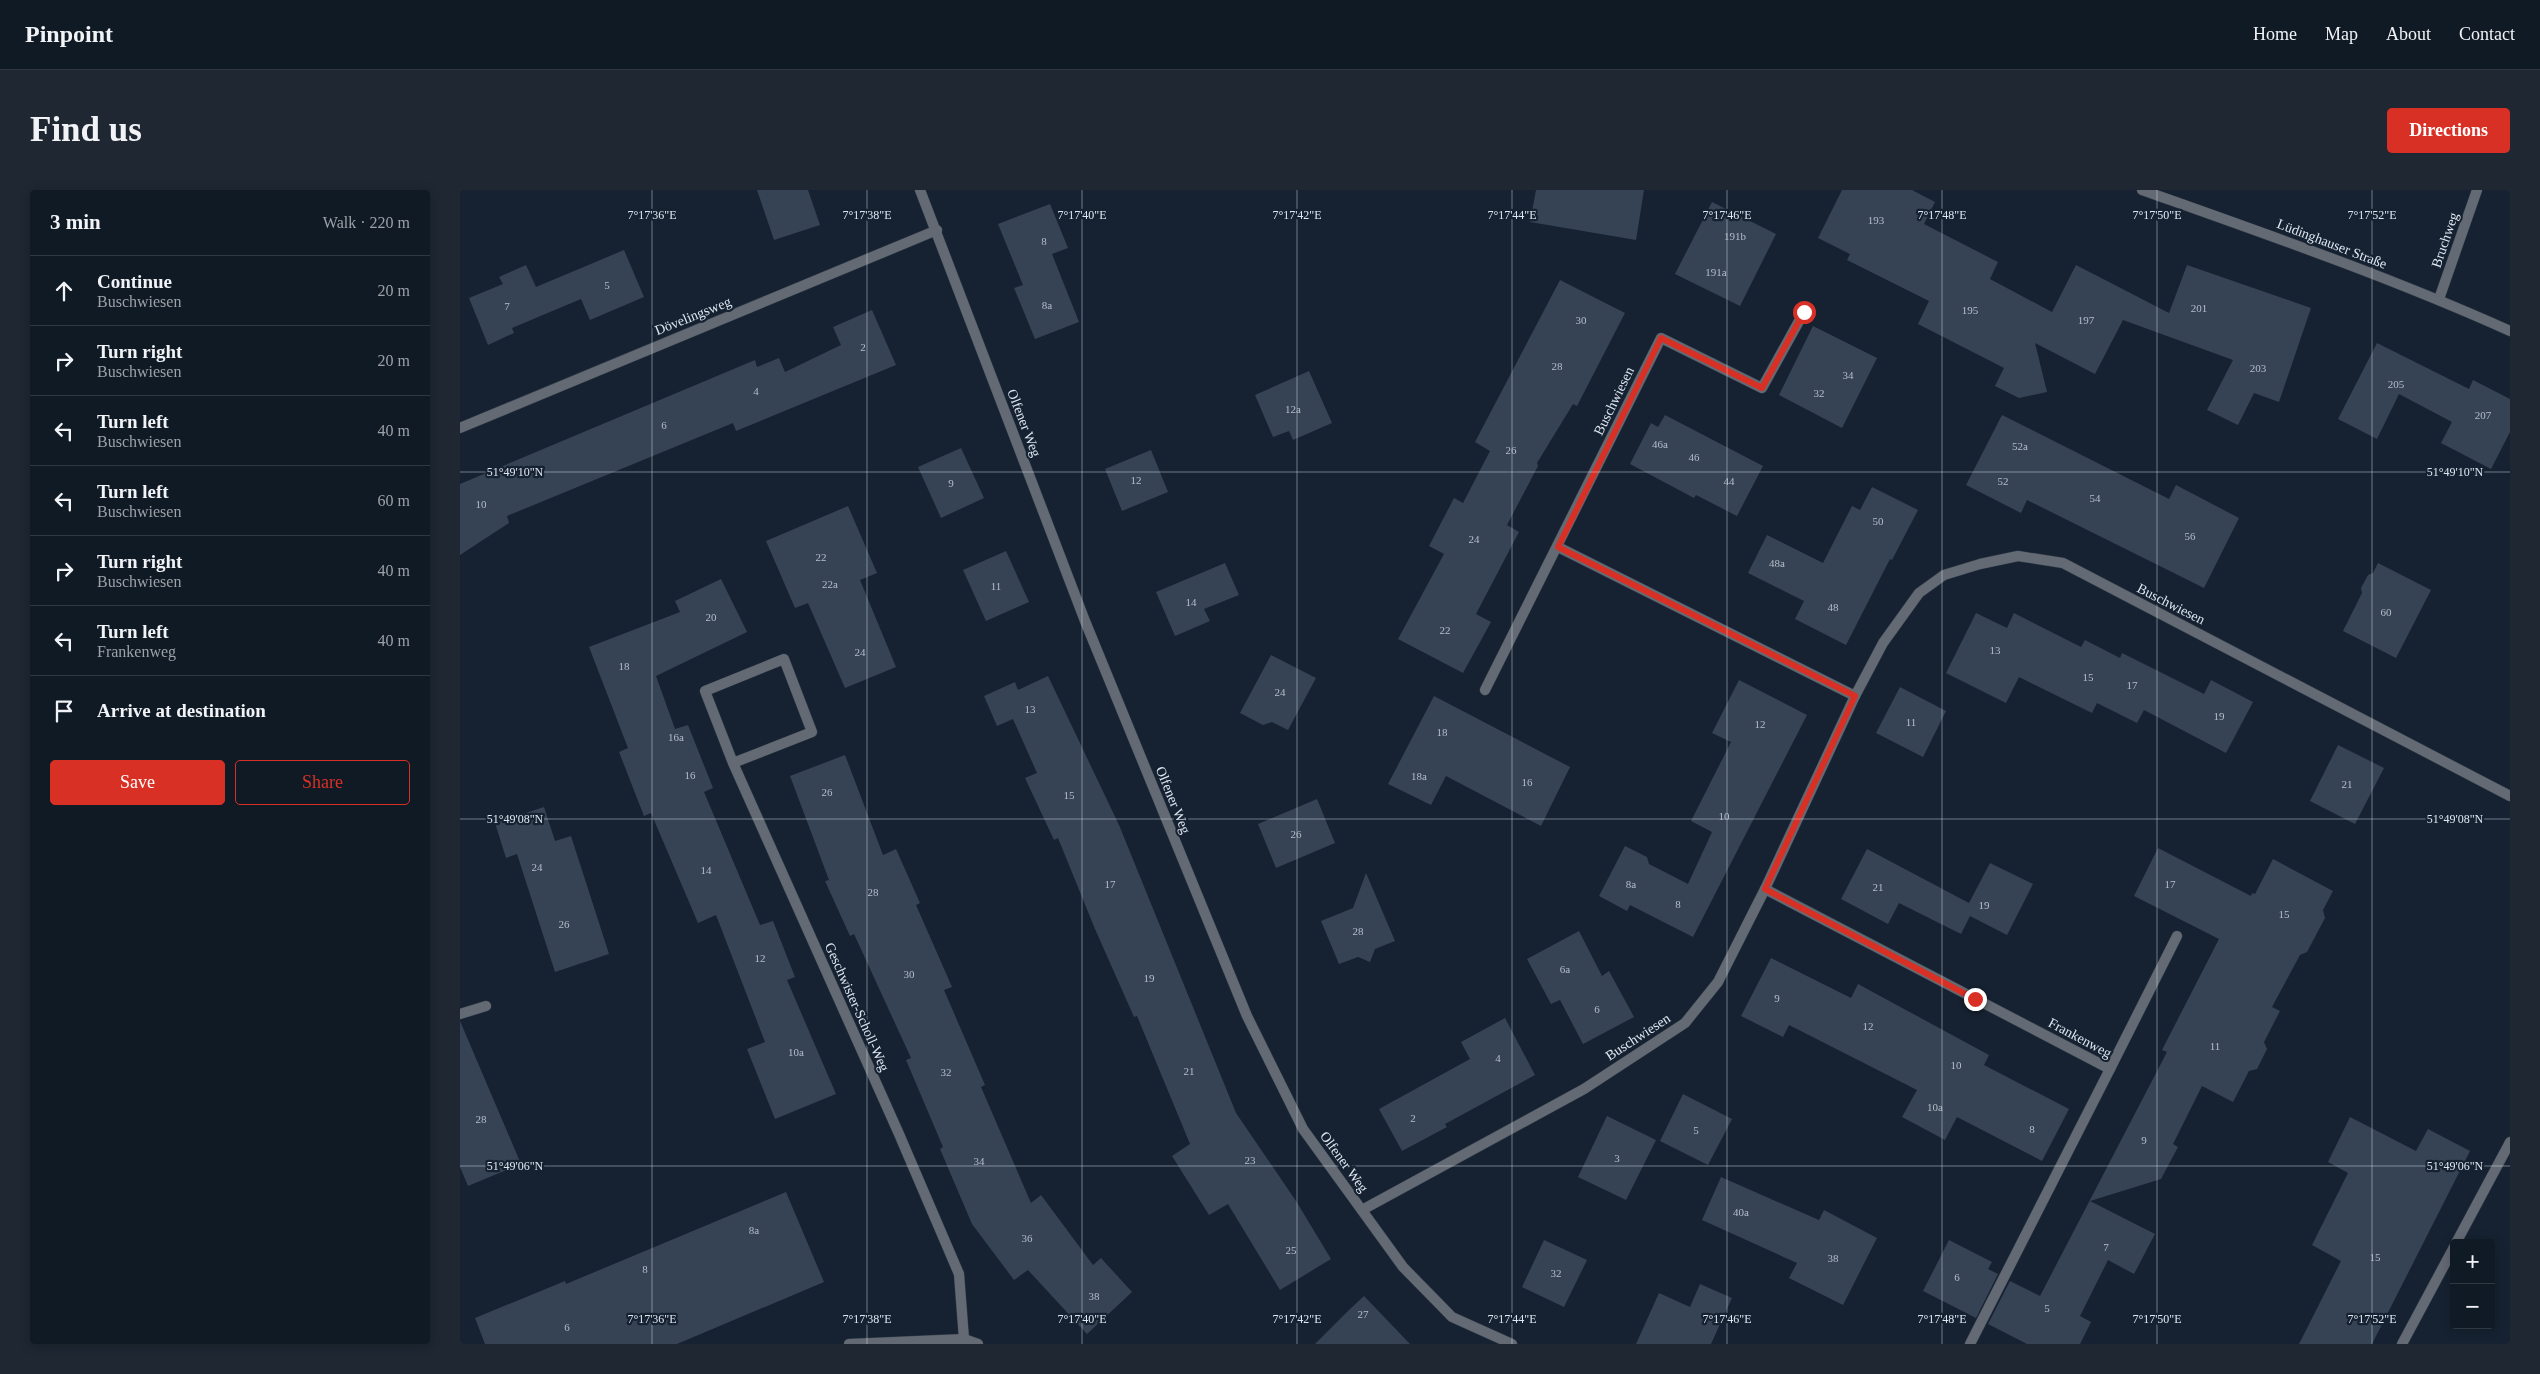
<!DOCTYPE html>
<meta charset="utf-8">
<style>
body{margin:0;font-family:"Times New Roman",serif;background:#1e2732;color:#f1f3f6}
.controls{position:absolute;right:15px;bottom:15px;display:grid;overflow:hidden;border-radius:5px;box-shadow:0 2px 12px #0003}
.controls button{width:45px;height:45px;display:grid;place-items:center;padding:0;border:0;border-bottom:1px solid #303842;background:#101a25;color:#f1f3f6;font:25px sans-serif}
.stop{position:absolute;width:15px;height:15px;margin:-11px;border:4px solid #d93025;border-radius:50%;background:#fff}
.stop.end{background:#d93025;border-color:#fff;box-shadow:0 1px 5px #0008}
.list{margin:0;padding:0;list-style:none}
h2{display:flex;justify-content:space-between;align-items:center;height:65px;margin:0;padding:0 20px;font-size:21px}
h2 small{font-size:16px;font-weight:400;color:#9ca1a7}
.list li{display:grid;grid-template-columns:32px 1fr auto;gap:15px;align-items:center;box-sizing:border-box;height:70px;padding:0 20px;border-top:1px solid #303842}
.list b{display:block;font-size:19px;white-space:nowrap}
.list p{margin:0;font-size:16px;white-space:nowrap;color:#9ca1a7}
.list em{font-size:16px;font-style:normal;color:#9ca1a7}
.actions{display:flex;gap:10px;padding:15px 20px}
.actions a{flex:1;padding:11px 0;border:1px solid #d93025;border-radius:5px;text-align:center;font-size:18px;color:#d93025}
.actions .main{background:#d93025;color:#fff}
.icon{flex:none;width:28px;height:28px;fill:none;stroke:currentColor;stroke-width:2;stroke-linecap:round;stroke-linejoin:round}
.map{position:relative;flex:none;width:2050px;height:1154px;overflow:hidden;border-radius:5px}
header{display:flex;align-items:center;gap:30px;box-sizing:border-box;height:70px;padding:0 25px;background:#101a25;border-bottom:1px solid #303842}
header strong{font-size:24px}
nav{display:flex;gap:28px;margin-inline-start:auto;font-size:18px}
.intro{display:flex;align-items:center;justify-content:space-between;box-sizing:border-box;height:120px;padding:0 30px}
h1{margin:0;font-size:35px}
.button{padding:12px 22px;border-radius:5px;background:#d93025;color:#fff;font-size:18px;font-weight:700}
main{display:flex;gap:30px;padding:0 30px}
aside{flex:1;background:#101a25;border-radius:5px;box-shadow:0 2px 12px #0003}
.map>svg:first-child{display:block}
</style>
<header>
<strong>Pinpoint</strong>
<nav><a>Home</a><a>Map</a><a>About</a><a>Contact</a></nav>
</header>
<div class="intro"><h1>Find us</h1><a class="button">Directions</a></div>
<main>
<aside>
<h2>3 min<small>Walk · 220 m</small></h2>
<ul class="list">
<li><svg class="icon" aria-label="ahead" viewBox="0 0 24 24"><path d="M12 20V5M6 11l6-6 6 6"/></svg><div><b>Continue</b><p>Buschwiesen</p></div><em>20 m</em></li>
<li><svg class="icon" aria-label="right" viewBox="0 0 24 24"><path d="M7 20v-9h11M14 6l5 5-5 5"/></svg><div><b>Turn right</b><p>Buschwiesen</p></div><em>20 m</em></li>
<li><svg class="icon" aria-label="left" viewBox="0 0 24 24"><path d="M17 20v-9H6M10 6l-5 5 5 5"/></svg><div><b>Turn left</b><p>Buschwiesen</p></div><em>40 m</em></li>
<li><svg class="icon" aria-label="left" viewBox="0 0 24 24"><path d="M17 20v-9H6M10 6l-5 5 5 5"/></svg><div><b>Turn left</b><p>Buschwiesen</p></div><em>60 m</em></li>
<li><svg class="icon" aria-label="right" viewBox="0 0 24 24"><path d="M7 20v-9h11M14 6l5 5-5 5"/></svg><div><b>Turn right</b><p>Buschwiesen</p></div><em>40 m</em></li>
<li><svg class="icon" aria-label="left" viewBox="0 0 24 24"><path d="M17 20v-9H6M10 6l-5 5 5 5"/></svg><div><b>Turn left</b><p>Frankenweg</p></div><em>40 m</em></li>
<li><svg class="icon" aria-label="arrive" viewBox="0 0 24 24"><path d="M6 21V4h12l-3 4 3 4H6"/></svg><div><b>Arrive at destination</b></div></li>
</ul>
<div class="actions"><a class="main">Save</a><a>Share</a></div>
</aside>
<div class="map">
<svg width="2050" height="1154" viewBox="0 0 2050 1154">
<rect width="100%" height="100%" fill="#162231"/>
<!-- building -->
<g fill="#364354">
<path d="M 297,0 L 348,0 L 360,35 L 314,50 Z"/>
<path d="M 1076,0 L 1184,0 L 1176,50 L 1070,32 Z"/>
<path d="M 1382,0 L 1452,0 L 1475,12 L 1464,34 L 1538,72 L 1530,89 L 1592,122 L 1616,75 L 1709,123 L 1727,75 L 1851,118 L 1819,212 L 1794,203 L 1778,235 L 1747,220 L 1773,170 L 1663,130 L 1635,184 L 1575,153 L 1587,202 L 1559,208 L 1535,196 L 1544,178 L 1458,134 L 1469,111 L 1387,70 L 1390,64 L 1358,48 Z"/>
<path d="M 1252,12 L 1316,44 L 1280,116 L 1215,84 Z"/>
<path d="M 590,14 L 608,58 L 592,64 L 619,132 L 575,149 L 554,98 L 563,95 L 538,34 Z"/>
<path d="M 164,60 L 184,107 L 130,130 L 121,109 L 52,138 L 54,143 L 28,155 L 9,108 L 43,94 L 39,87 L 66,75 L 76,97 Z"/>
<path d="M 1100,90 L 1165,123 L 1117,216 L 1113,214 L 1077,273 L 1078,276 L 1047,335 L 1059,342 L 1016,424 L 1031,432 L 1003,483 L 938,449 L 984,364 L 969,356 L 994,308 L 1003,313 L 1030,261 L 1015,252 Z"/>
<path d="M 412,120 L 436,175 L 276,241 L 273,233 L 47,326 L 49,333 L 0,365 L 0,294 L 295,170 L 297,177 L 319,168 L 325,182 L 381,155 L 373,137 Z"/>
<path d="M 1353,136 L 1417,168 L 1382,238 L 1319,205 Z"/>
<path d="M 1917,153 L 2009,199 L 2013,190 L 2050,209 L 2050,242 L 2031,279 L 1981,253 L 1992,232 L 1939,204 L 1917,249 L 1878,229 Z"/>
<path d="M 849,181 L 872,233 L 833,250 L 829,241 L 813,247 L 795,205 Z"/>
<path d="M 1205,225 L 1303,276 L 1277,326 L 1236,305 L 1234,308 L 1170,274 L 1191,233 L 1198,237 Z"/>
<path d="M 1542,225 L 1709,309 L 1716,295 L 1779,328 L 1744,398 L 1567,310 L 1561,323 L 1506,295 Z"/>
<path d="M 501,258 L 524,308 L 481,328 L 458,277 Z"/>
<path d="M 691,260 L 708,302 L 662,321 L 645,279 Z"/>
<path d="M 1412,297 L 1458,320 L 1432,370 L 1430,369 L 1386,455 L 1335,429 L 1344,411 L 1288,383 L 1307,345 L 1363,373 L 1392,316 L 1400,320 Z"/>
<path d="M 388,316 L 417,383 L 400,390 L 436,477 L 385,498 L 348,413 L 335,418 L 306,351 Z"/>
<path d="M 546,361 L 569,412 L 526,431 L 503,380 Z"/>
<path d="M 765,373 L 779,405 L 744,419 L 750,431 L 715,446 L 696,402 Z"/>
<path d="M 1918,373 L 1971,400 L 1936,468 L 1883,441 L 1902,403 L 1901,398 L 1908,385 L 1913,383 Z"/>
<path d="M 261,389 L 287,442 L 196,486 L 215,539 L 228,535 L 253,598 L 244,602 L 300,735 L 313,731 L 335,787 L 327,790 L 376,904 L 315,929 L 287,859 L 305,852 L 256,725 L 238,733 L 191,623 L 184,626 L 159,562 L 168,558 L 129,457 L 220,422 L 215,411 Z"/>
<path d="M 1516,423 L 1547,438 L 1554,423 L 1621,457 L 1625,450 L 1660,468 L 1662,463 L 1744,504 L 1751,490 L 1793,512 L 1766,563 L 1684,520 L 1677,533 L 1637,513 L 1632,523 L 1559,487 L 1546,513 L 1486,483 Z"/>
<path d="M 811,465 L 856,488 L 828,540 L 812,532 L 803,535 L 780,523 Z"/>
<path d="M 588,486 L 659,635 L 776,923 L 836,1011 L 871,1069 L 820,1100 L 768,1014 L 749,1025 L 712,966 L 730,954 L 677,826 L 674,827 L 635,739 L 598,648 L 594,650 L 565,588 L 577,583 L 553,529 L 537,536 L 524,506 L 555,492 L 558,500 Z"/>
<path d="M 1279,490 L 1347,525 L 1233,747 L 1170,715 L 1167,721 L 1139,706 L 1165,656 L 1187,667 L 1189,674 L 1228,694 L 1252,642 L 1231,631 L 1271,552 L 1252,543 Z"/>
<path d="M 1440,497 L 1486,521 L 1463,567 L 1416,543 Z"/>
<path d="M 974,506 L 1110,577 L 1081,636 L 986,586 L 971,615 L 928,594 Z"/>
<path d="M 1878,555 L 1924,578 L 1895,634 L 1850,611 Z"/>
<path d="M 385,565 L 423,665 L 436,659 L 460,713 L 456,715 L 492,797 L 484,800 L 525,895 L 521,897 L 571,1013 L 581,1005 L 633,1075 L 641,1068 L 672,1102 L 627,1144 L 568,1080 L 554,1090 L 512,1034 L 480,959 L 483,957 L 446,870 L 451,868 L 394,744 L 390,746 L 365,691 L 369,690 L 330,586 Z"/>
<path d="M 857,609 L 875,653 L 816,678 L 798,634 Z"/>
<path d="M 84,617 L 95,651 L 111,646 L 149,764 L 95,782 L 57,664 L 46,668 L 35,633 Z"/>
<path d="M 1698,658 L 1791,706 L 1792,703 L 1795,704 L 1813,669 L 1873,701 L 1863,720 L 1865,728 L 1847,762 L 1840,765 L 1812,817 L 1820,821 L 1804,852 L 1807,859 L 1797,879 L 1789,881 L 1773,912 L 1742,896 L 1713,954 L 1718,957 L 1701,989 L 1630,1011 L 1695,1044 L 1674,1084 L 1648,1070 L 1620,1126 L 1631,1132 L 1620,1154 L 1567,1154 L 1528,1134 L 1550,1091 L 1580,1106 L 1707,862 L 1702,860 L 1759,749 L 1674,706 Z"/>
<path d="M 1407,659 L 1509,713 L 1530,673 L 1573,694 L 1547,745 L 1510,726 L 1501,744 L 1439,713 L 1428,734 L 1381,709 Z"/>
<path d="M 906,683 L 935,751 L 915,759 L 910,772 L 898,767 L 879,774 L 861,731 L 893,718 Z"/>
<path d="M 1119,741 L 1142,786 L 1149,781 L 1174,827 L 1123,854 L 1100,810 L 1091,814 L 1067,769 Z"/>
<path d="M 1311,768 L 1391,808 L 1398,794 L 1529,865 L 1524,875 L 1609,919 L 1582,971 L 1497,927 L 1485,950 L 1442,927 L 1457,900 L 1329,835 L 1323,847 L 1281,826 Z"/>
<path d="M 1045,828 L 1075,885 L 985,934 L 987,937 L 942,961 L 919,919 L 1010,869 L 1001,852 Z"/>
<path d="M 0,831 L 61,974 L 8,996 L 0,977 Z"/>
<path d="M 1223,904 L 1272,929 L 1248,975 L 1200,951 Z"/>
<path d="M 1147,926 L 1196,950 L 1166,1010 L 1118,987 Z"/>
<path d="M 1890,927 L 1956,961 L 1968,939 L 2010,961 L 1912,1154 L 1839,1154 L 1881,1071 L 1852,1055 L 1888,983 L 1868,972 Z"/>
<path d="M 1261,987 L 1359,1030 L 1364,1020 L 1417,1048 L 1383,1115 L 1329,1088 L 1337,1073 L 1242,1030 Z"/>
<path d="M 326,1002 L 364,1092 L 217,1154 L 25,1154 L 15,1128 L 105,1091 L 106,1094 Z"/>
<path d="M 1084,1050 L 1127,1070 L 1104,1117 L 1062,1097 Z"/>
<path d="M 1489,1050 L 1532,1072 L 1528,1079 L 1538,1084 L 1516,1128 L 1463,1101 Z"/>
<path d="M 1240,1094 L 1272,1108 L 1251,1154 L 1176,1154 L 1199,1103 L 1230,1117 Z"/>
<path d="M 904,1106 L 950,1154 L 855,1154 L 889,1120 Z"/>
</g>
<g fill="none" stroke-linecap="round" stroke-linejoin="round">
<defs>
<g id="minor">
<path d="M 460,0 L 625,431 L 787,826 L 843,939 L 943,1077 L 992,1127 L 1052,1154"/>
<path d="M 1979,109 L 2017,0"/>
<path d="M 0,238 L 477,40"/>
<path d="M 1098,357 L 1395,506"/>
<path d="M 1025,500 L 1201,148 L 1302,198 L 1344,122"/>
<path d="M 273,573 L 352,542 L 324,469 L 245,501 L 273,573 L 439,944 L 499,1084 L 504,1149"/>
<path d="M 1305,699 L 1650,879 L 1510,1154"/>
<path d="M 0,824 L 26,816"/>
<path d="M 1650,879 L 1717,746"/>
<path d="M 902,1020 L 1124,899 L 1225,833 L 1258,792 L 1305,699 L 1395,506 L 1423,453 L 1459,403 L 1484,385 L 1520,374 L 1558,366 L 1603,373 L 2050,606"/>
<path d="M 1996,1053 L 2050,952"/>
<path d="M 389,1154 L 504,1149 L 518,1154"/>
<path d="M 1942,1154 L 1994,1057"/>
</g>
<path id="tertiary" d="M 1682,0 C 1806,44 1930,87 2050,141"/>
</defs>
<!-- minor casing -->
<use href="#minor" stroke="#323d4c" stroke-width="11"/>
<!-- tertiary casing -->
<use href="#tertiary" stroke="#323d4c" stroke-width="11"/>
<!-- minor -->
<use href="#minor" stroke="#646a73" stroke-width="10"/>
<!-- tertiary -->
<use href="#tertiary" stroke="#646a73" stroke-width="10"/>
</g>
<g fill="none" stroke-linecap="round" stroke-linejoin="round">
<!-- route -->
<path stroke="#d93025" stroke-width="6" d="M 1344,122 L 1302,198 L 1201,148 L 1098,357 L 1395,506 L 1305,699 L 1515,809"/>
</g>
<!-- ticks -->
<path fill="none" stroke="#dee6f1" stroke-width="1" stroke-opacity="0.45" d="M 192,0 L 192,1154M 407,0 L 407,1154M 622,0 L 622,1154M 837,0 L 837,1154M 1052,0 L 1052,1154M 1267,0 L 1267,1154M 1482,0 L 1482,1154M 1697,0 L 1697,1154M 1912,0 L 1912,1154M 0,282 L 2050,282M 0,629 L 2050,629M 0,976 L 2050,976"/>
<g text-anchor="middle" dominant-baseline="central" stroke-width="4.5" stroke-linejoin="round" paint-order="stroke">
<!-- number labels -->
<g font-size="11" fill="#b4bdca">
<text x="1416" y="30">193</text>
<text x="1275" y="46">191b</text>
<text x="584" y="51">8</text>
<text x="1256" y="82">191a</text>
<text x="147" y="95">5</text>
<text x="587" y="115">8a</text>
<text x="47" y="116">7</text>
<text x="1739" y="118">201</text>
<text x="1510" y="120">195</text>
<text x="1121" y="130">30</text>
<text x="1626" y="130">197</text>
<text x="403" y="157">2</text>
<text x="1097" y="176">28</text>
<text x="1798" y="178">203</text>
<text x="1388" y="185">34</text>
<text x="1936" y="194">205</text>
<text x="296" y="201">4</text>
<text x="1359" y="203">32</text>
<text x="833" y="219">12a</text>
<text x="2023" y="225">207</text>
<text x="204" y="235">6</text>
<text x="1200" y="254">46a</text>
<text x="1560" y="256">52a</text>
<text x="1051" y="260">26</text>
<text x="1234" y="267">46</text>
<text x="676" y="290">12</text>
<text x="1269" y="291">44</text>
<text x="1543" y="291">52</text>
<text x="491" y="293">9</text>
<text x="1635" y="308">54</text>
<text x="21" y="314">10</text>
<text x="1418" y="331">50</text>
<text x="1730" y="346">56</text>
<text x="1014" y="349">24</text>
<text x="361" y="367">22</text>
<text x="1317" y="373">48a</text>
<text x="370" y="394">22a</text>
<text x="536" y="396">11</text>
<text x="731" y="412">14</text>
<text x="1373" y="417">48</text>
<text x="1926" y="422">60</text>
<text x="251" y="427">20</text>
<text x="985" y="440">22</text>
<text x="1535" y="460">13</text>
<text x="400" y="462">24</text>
<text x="164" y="476">18</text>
<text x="1628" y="487">15</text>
<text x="1672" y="495">17</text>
<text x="820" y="502">24</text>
<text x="570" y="519">13</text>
<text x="1759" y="526">19</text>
<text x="1451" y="532">11</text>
<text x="1300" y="534">12</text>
<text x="982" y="542">18</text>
<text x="216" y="547">16a</text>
<text x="230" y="585">16</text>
<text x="959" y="586">18a</text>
<text x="1067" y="592">16</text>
<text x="1887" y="594">21</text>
<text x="367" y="602">26</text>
<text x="609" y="605">15</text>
<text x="1264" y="626">10</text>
<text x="836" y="644">26</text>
<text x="77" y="677">24</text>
<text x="246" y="680">14</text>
<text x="650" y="694">17</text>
<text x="1171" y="694">8a</text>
<text x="1710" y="694">17</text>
<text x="1418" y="697">21</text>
<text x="413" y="702">28</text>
<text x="1218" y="714">8</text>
<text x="1524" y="715">19</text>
<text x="1824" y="724">15</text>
<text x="104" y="734">26</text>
<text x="898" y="741">28</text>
<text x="300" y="768">12</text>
<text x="1105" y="779">6a</text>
<text x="449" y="784">30</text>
<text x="689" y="788">19</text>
<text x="1317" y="808">9</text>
<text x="1137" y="819">6</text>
<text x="1408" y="836">12</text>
<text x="1755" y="856">11</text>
<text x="336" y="862">10a</text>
<text x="1038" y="868">4</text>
<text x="1496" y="875">10</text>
<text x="729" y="881">21</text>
<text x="486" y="882">32</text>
<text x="1475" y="917">10a</text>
<text x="953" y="928">2</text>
<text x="21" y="929">28</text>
<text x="1572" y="939">8</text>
<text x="1236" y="940">5</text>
<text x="1684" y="950">9</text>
<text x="1157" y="968">3</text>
<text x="790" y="970">23</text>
<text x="519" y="971">34</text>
<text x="1281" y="1022">40a</text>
<text x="294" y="1040">8a</text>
<text x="567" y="1048">36</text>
<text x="1646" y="1057">7</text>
<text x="831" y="1060">25</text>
<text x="1915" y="1067">15</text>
<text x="1373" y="1068">38</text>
<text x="185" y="1079">8</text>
<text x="1096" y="1083">32</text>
<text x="1497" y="1087">6</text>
<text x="634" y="1106">38</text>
<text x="1587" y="1118">5</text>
<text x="903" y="1124">27</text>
<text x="107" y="1137">6</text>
</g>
<!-- street labels -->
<g font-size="14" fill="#dee6f1" stroke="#162231">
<text transform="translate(1985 50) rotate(-71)">Bruchweg</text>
<text transform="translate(1872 54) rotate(21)">Lüdinghauser Straße</text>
<text transform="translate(233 126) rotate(-22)">Dövelingsweg</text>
<text transform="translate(1154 211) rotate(-64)">Buschwiesen</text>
<text transform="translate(564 233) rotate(69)">Olfener Weg</text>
<text transform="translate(1711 414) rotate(27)">Buschwiesen</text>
<text transform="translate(713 610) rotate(68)">Olfener Weg</text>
<text transform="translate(397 817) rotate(66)">Geschwister-Scholl-Weg</text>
<text transform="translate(1178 847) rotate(-33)">Buschwiesen</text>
<text transform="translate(1620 848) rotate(28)">Frankenweg</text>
<text transform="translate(884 972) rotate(54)">Olfener Weg</text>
</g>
</g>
<g font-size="12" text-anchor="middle" fill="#dee6f1" stroke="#162231" stroke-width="4.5" stroke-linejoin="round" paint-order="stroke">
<text x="192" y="29">7°17'36"E</text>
<text x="407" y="29">7°17'38"E</text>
<text x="622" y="29">7°17'40"E</text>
<text x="837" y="29">7°17'42"E</text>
<text x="1052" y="29">7°17'44"E</text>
<text x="1267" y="29">7°17'46"E</text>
<text x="1482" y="29">7°17'48"E</text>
<text x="1697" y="29">7°17'50"E</text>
<text x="1912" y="29">7°17'52"E</text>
<text x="55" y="286">51°49'10"N</text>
<text x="1995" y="286">51°49'10"N</text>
<text x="55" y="633">51°49'08"N</text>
<text x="1995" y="633">51°49'08"N</text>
<text x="55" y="980">51°49'06"N</text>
<text x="1995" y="980">51°49'06"N</text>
<text x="192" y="1133">7°17'36"E</text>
<text x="407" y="1133">7°17'38"E</text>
<text x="622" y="1133">7°17'40"E</text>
<text x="837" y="1133">7°17'42"E</text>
<text x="1052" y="1133">7°17'44"E</text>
<text x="1267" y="1133">7°17'46"E</text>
<text x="1482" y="1133">7°17'48"E</text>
<text x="1697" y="1133">7°17'50"E</text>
<text x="1912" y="1133">7°17'52"E</text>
</g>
</svg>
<div class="controls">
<button>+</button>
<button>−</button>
</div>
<div class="stop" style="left:1344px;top:122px"></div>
<div class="stop end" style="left:1515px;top:809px"></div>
</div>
</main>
